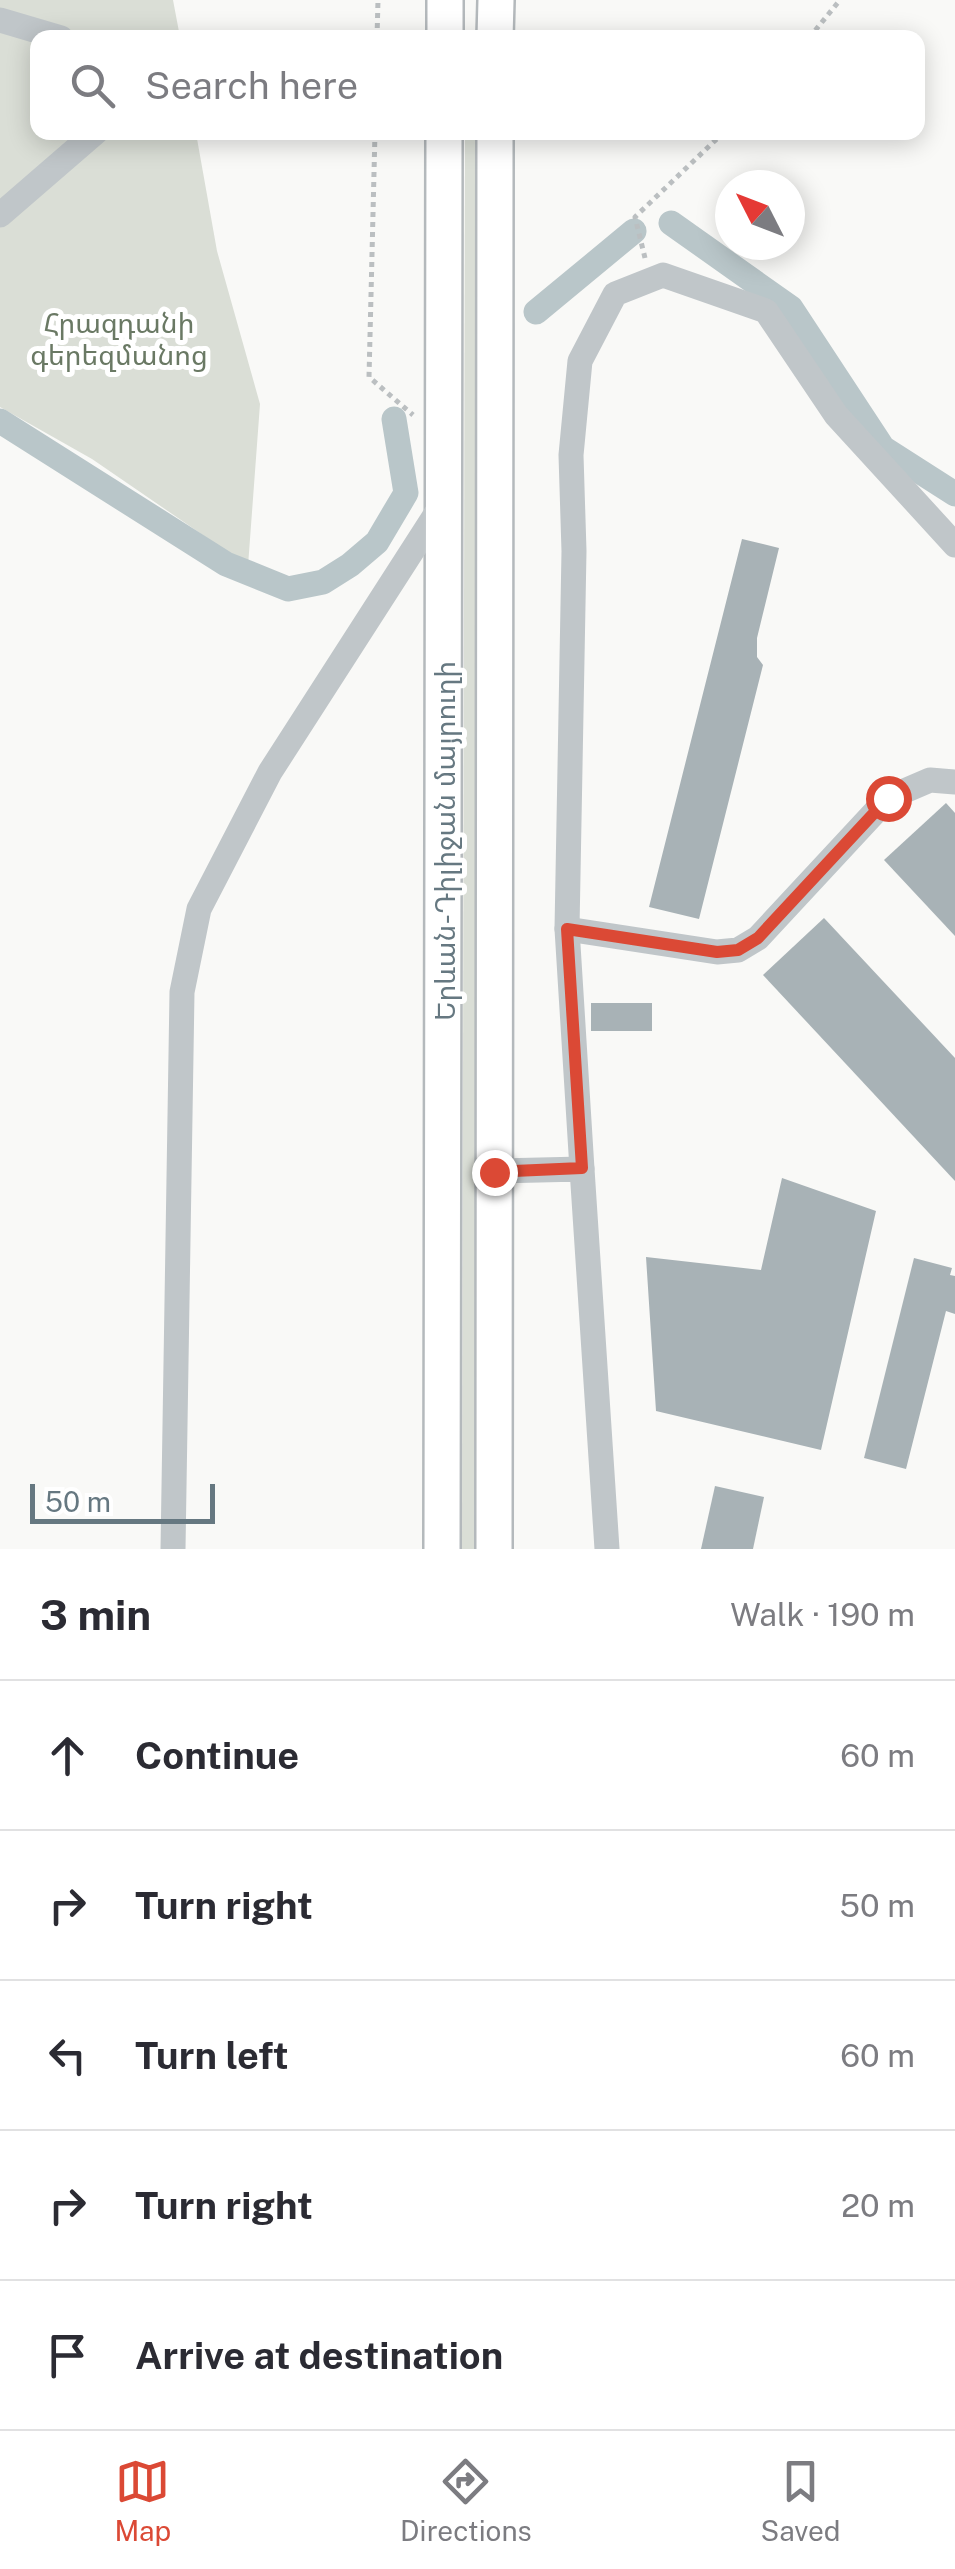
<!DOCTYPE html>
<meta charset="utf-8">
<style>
body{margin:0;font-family:"Public Sans","Noto Sans Armenian",sans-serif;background:#f7f7f7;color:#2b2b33}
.compass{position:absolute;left:715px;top:170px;width:90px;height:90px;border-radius:50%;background:#fff;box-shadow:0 5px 25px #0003;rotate:312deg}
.scale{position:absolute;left:30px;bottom:25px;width:185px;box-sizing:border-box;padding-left:10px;border:5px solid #667881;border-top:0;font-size:28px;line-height:35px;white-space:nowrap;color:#667881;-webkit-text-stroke:8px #fff;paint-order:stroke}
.stop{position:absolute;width:30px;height:30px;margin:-22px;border:8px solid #db4935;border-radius:50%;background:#fff}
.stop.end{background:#db4935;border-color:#fff;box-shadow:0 2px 10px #0008}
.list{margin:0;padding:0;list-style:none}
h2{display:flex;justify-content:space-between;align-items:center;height:130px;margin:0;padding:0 40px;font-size:42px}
h2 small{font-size:32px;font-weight:400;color:#7c7c81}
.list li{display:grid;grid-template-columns:65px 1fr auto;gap:30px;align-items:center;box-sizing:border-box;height:150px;padding:0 40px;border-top:2px solid #e1e1e2}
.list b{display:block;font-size:38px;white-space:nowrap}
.list em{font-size:32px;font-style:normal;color:#7c7c81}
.icon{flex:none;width:55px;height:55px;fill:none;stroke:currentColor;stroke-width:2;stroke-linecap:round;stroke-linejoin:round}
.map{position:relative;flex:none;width:955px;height:1549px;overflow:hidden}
.search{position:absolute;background:#fff;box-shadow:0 5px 25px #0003;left:30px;right:30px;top:30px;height:110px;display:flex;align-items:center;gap:25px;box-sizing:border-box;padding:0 35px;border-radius:20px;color:#7c7c81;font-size:38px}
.sheet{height:880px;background:#fff}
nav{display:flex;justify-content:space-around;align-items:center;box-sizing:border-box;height:140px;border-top:2px solid #e1e1e2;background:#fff;font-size:28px;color:#7c7c81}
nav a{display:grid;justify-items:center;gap:5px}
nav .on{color:#db4935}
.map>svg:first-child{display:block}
</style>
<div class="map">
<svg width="955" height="1549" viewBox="0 0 955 1549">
<rect width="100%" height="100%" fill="#f9f9f7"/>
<!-- green -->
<g fill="#daded6">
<path d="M 0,0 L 173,0 L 180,37 L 38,38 L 38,132 L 196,133 L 217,251 L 260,404 L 248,566 L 92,459 L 0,407 Z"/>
<path d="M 483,132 L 480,1549 L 462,1549 L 465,133 Z"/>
</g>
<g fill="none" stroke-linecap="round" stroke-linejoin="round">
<!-- canal -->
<g stroke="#b9c6c9" stroke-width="25">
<path d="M 671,223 L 791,308 L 883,448 L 955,494"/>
<path d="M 536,312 L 634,231"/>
<path d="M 0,421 L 226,564 L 288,589 L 323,582 L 350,565 L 377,542 L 406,493 L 394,419"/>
</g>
</g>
<!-- building -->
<g fill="#a8b2b6">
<path d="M 742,539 L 779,548 L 757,638 L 757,657 L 763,665 L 699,919 L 649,907 Z"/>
<path d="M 946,803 L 955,813 L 955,936 L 884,860 Z"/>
<path d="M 824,918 L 955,1058 L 955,1181 L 763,975 Z"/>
<rect x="591" y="1003" width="61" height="28"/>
<path d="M 782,1178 L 876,1211 L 821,1450 L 656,1411 L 646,1257 L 761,1270 Z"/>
<path d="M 914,1258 L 952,1268 L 950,1275 L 955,1276 L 955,1314 L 946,1311 L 906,1469 L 864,1458 Z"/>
<path d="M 715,1486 L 764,1497 L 753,1549 L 701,1549 Z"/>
</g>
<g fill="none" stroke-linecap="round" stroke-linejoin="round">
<defs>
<g id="highway">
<path d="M 445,38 L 445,0"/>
<path d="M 495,38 L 496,0"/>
<path d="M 442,1549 L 444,132"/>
<path d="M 494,1549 L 495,132"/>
</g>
</defs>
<!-- highway casing -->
<use href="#highway" stroke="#b4b9bc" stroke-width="40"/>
<!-- path -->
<g stroke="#bbbfc1" stroke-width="5" stroke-dasharray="5 5" stroke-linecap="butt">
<path d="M 377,38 L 378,0"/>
<path d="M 809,38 L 840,0"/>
<path d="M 375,132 L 369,377 L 413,415"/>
<path d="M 645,258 L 635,217 L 724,132"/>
</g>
<!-- minor -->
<g stroke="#c0c6c9" stroke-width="25">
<path d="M 0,20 L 61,38"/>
<path d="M 0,215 L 96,132"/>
<path d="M 567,929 L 717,952 L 738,950 L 758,938 L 888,798 L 930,780 L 955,782"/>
<path d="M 582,1169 L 567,929 L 574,551 L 571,455 L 580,361 L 615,294 L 663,275 L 766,311 L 836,415 L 955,545"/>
<path d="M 494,1171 L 582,1169 L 607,1549"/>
<path d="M 173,1549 L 182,992 L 199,909 L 270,772 L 443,503"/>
</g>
<!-- highway -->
<use href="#highway" stroke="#fff" stroke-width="35"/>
</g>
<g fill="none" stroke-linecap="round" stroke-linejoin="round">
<!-- route -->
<path stroke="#db4935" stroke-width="12" d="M 494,1172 L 582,1168 L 567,929 L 717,952 L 738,950 L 758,938 L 888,798"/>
</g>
<g text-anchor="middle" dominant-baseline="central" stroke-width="10" stroke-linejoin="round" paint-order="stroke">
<!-- park labels -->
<g font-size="28" fill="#6a7964" stroke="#fff">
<text x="119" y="322">Հրազդանի<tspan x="119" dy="32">գերեզմանոց</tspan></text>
</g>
<!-- street labels -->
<g font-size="28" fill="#667881" stroke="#fff">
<text transform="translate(444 841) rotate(-90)">Երևան-Դիլիջան մայրուղի</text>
</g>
</g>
</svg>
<svg class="compass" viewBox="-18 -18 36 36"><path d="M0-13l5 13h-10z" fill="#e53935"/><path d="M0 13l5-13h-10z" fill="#7c7c81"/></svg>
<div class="scale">50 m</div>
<div class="stop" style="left:888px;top:798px"></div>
<div class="stop end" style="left:494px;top:1172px"></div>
<div class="search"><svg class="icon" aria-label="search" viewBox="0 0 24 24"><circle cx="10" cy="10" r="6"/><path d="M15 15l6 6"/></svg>Search here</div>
</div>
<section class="sheet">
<h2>3 min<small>Walk · 190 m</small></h2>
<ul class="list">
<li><svg class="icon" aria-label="ahead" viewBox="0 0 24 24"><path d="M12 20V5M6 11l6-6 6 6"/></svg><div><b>Continue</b></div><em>60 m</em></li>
<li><svg class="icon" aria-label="right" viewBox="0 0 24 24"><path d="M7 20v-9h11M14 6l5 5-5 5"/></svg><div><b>Turn right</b></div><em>50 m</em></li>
<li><svg class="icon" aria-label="left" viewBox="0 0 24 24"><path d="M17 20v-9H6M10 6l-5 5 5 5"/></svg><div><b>Turn left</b></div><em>60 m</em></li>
<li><svg class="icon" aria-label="right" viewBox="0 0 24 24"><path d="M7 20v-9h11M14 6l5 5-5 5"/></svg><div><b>Turn right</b></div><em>20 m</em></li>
<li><svg class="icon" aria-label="arrive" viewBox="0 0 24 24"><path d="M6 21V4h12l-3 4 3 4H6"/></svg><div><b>Arrive at destination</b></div></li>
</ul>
</section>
<nav>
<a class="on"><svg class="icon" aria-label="map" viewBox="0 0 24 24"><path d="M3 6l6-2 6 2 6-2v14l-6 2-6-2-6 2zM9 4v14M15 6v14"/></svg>Map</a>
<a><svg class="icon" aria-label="directions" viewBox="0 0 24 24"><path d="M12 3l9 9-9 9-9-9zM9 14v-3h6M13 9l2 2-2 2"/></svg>Directions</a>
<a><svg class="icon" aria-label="saved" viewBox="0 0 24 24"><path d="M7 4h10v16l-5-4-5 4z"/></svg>Saved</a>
</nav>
